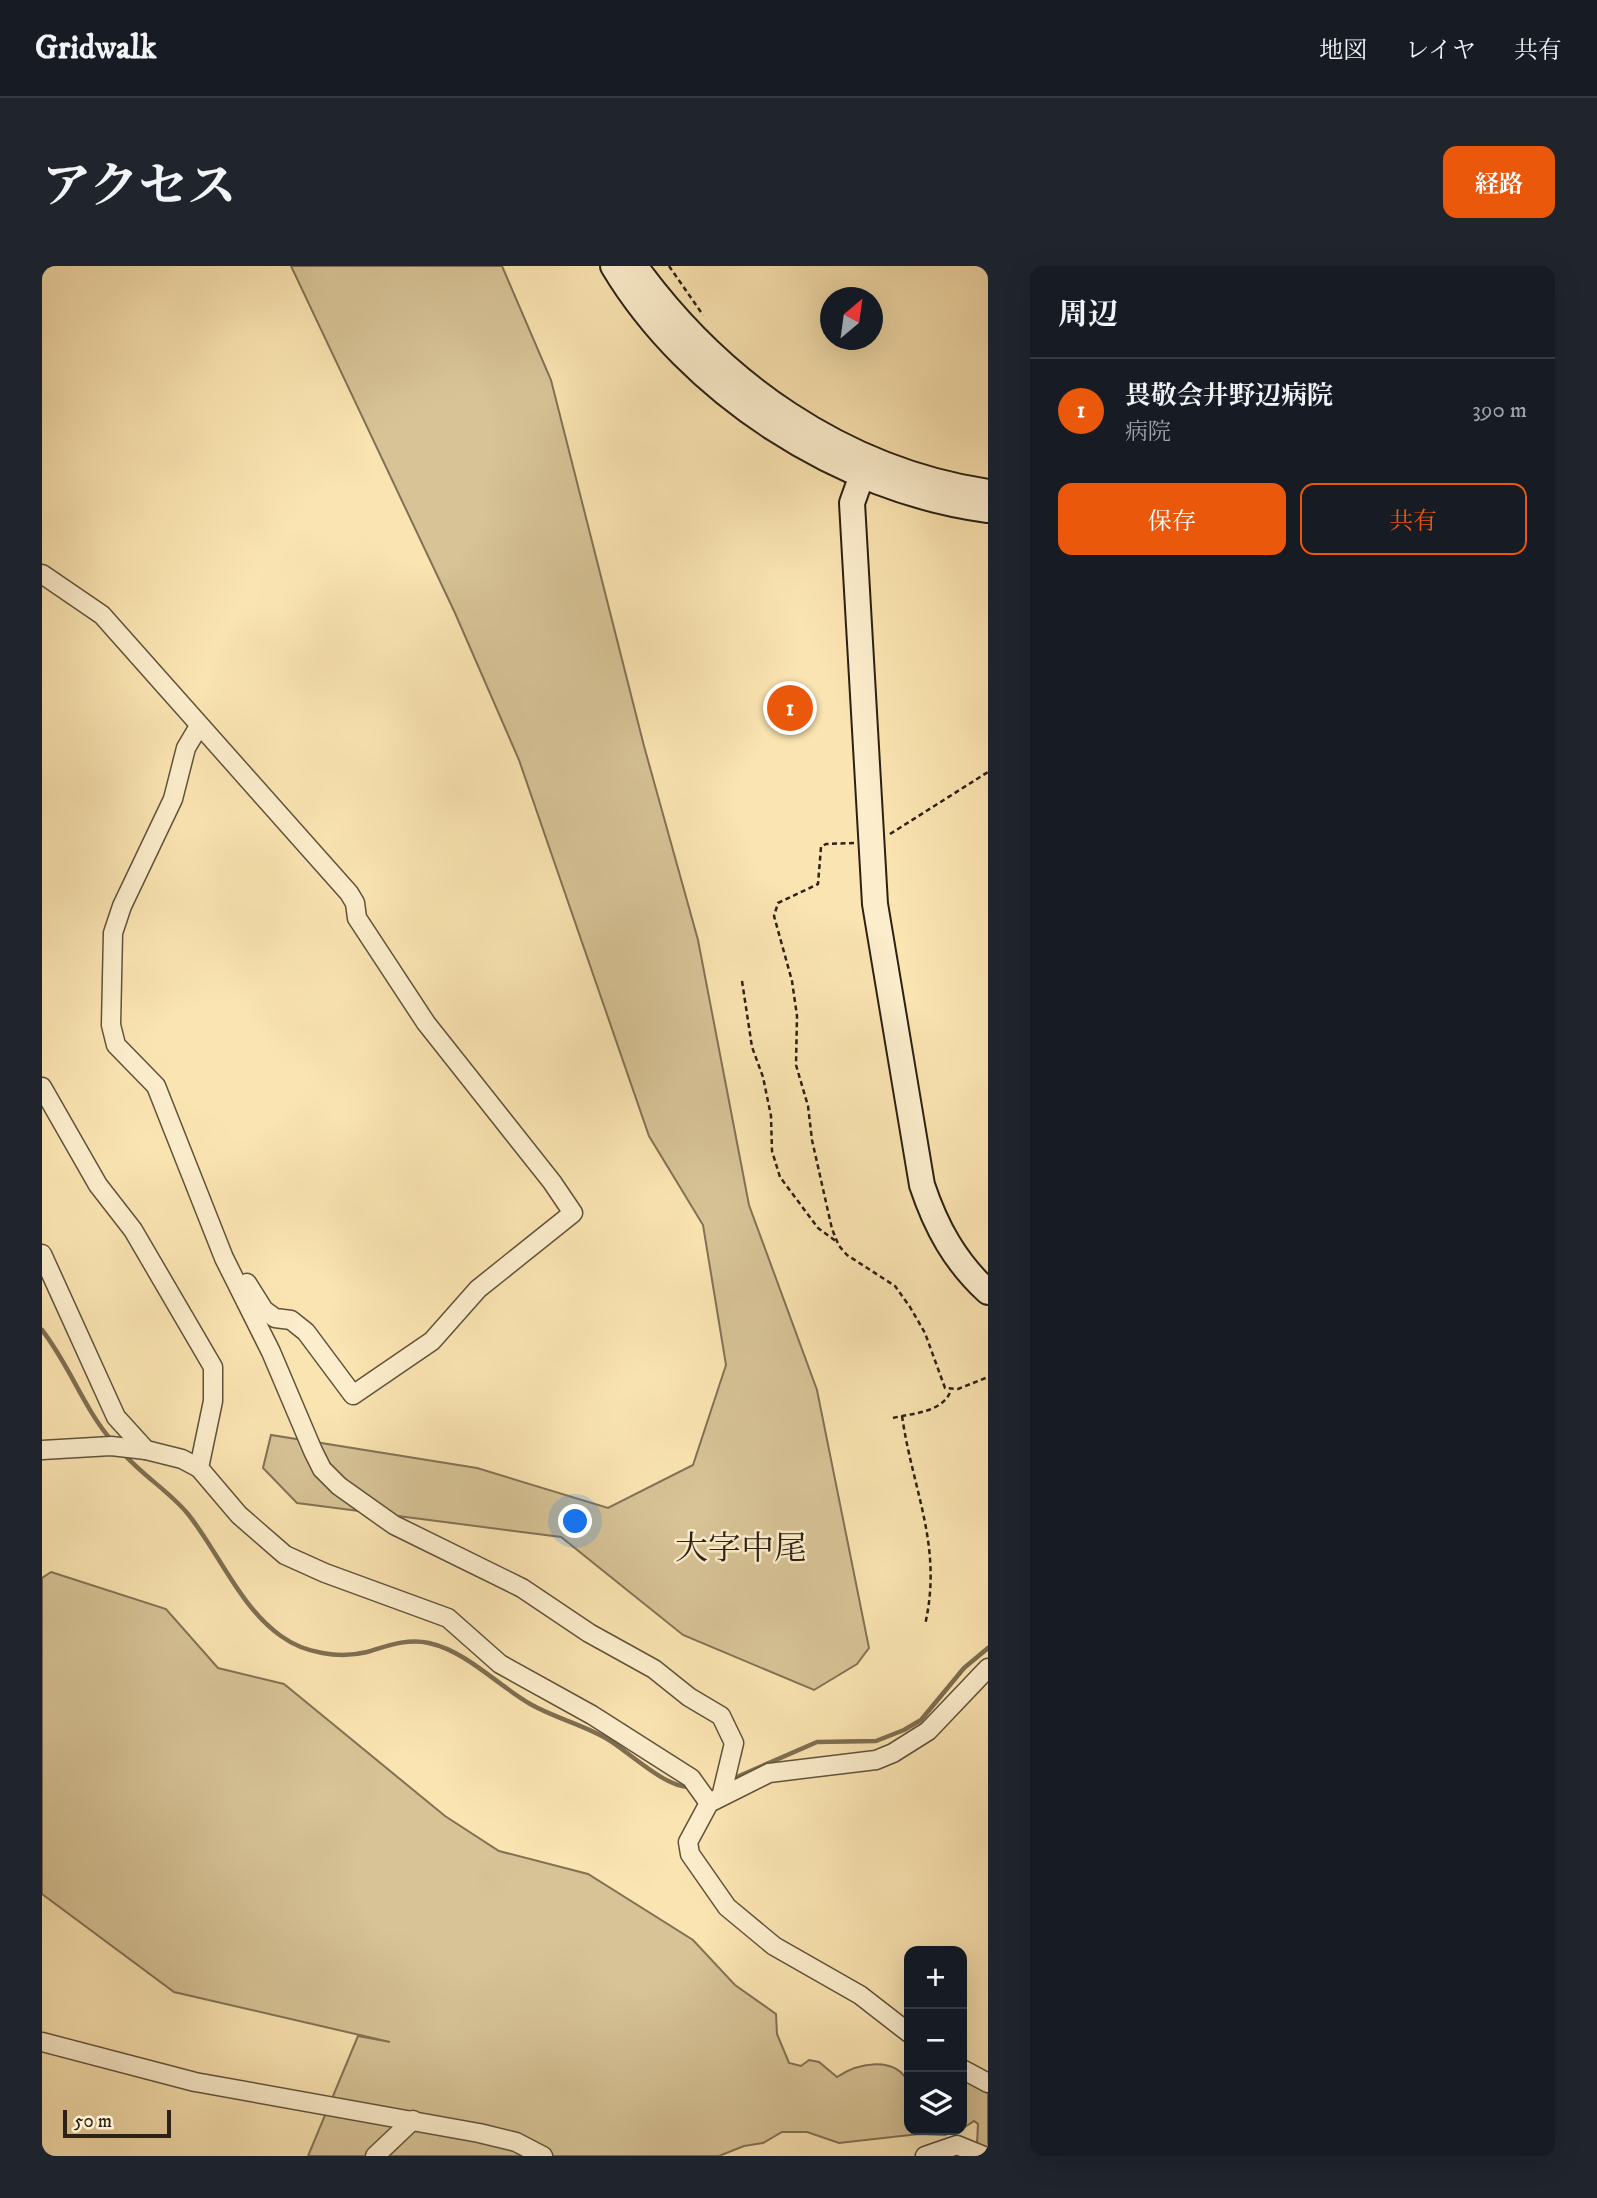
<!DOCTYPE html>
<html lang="ja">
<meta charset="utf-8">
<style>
body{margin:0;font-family:"IM FELL DW Pica","Noto Serif JP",serif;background:#20242c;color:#f1f3f6}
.controls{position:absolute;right:21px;bottom:21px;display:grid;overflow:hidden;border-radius:14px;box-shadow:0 7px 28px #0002}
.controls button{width:63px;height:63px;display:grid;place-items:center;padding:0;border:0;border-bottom:2px solid #363941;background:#171b24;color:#f1f3f6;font:35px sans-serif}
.compass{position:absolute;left:778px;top:21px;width:63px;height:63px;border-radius:50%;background:#171b24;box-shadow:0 7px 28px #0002;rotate:29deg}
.scale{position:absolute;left:21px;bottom:18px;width:108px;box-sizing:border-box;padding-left:7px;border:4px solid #2c2114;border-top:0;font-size:19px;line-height:24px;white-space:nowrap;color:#2c2114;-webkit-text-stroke:5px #fcedcc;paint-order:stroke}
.you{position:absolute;left:534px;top:1256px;width:24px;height:24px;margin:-18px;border:5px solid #fff;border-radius:50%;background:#1a73e8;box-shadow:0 0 0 10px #1a73e833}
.badge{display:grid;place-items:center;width:46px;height:46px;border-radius:50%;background:#ea580c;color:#fff;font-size:23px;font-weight:700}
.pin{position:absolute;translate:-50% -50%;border:4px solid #fff;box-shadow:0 2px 7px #0006}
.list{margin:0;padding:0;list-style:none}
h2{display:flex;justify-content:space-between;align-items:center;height:91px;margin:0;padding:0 28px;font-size:30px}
h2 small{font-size:23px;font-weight:400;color:#9ea1a6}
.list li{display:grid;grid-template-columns:46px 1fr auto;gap:21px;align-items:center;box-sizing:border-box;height:105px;padding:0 28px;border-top:2px solid #363941}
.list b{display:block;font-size:26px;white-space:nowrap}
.list p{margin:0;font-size:23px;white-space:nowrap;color:#9ea1a6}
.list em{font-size:23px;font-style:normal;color:#9ea1a6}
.actions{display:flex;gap:14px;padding:21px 28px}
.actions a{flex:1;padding:16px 0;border:2px solid #ea580c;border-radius:14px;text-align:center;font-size:24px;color:#ea580c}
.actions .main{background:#ea580c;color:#fff}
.icon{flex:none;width:38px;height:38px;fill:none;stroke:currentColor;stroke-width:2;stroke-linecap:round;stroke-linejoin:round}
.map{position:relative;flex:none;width:946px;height:1890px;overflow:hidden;border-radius:14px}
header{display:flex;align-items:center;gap:42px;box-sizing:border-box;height:98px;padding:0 35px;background:#171b24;border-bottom:2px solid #363941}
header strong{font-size:33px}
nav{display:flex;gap:38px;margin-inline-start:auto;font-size:24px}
.intro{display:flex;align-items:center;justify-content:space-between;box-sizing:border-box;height:168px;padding:0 42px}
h1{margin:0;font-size:49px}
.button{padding:18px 32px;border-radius:14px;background:#ea580c;color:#fff;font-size:24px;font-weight:700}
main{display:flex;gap:42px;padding:0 42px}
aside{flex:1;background:#171b24;border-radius:14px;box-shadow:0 7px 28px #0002}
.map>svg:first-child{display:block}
</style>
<header>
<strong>Gridwalk</strong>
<nav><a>地図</a><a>レイヤ</a><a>共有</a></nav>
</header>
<div class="intro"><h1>アクセス</h1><a class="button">経路</a></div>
<main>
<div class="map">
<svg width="946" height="1890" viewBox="0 0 946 1890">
<rect width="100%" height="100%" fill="#fae4b1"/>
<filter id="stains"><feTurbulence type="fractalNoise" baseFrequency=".00286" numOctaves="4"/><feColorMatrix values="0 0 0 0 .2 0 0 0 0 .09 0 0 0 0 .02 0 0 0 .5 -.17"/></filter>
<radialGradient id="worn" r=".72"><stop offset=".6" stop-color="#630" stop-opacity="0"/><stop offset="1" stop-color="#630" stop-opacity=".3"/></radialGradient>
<!-- green -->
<g fill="#d7c396" stroke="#827255" stroke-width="2">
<path d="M 249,0 L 460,0 L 509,114 L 602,480 L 656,674 L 707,939 L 775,1124 L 827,1382 L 815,1398 L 772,1424 L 641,1369 L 519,1271 L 255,1237 L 221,1202 L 229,1169 L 435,1202 L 566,1242 L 651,1199 L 684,1099 L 661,959 L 607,870 L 477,494 L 413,347 Z"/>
<path d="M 9,1306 L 124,1343 L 176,1402 L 242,1418 L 403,1550 L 457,1585 L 546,1608 L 651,1674 L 693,1719 L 734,1748 L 735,1768 L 747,1797 L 759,1800 L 767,1794 L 777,1796 L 795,1811 C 816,1797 853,1789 867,1817 L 867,1864 L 919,1864 L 903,1869 L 877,1868 L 797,1877 L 765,1866 L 740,1866 L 721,1877 L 702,1880 L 677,1890 L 266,1890 L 316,1770 L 348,1776 L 132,1726 L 0,1628 L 0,1312 Z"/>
<path d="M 920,1813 L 946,1827 L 946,1887 L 935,1878 L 936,1858 L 932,1855 L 920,1863 Z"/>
</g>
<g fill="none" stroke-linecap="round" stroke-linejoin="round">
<!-- stream -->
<g stroke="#7e6e52" stroke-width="4.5">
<path d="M 0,1064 C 28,1100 42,1143 70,1175"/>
<path d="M 81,1187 C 101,1210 127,1225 146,1248 C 177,1287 198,1341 239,1370 C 262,1387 297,1393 325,1386 C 345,1380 365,1372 387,1377 C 426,1386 456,1420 490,1439 C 515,1453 543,1459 567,1474 C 588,1487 624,1522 648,1521"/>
<path d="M 688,1514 L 775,1476 L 834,1475 L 862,1464 L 879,1454 L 922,1402 L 946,1382"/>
</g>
<defs>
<g id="street">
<path d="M 0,308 L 60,349 L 307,627 L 313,637 L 315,652 L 384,757 L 510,916 L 531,947 L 436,1023 L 390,1075 L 311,1129 L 264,1066 L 249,1054 L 233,1052 L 222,1044 L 205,1017"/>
<path d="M 157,460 L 144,482 L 131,533 L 80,640 L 71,667 L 69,759 L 74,779 L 114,820 L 182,992 L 229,1086 L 271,1185 L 280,1203 L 297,1220 L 352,1259 L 480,1322 L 547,1367 L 612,1403 L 647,1431 L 679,1450 L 692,1477 L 680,1527"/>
<path d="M 0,821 L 56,919 L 91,964 L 171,1101 L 171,1135 L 157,1202 L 197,1249 L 243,1289 L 283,1307 L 406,1352 L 458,1398 L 550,1449 L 649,1512 L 667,1537"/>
<path d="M 0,988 L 74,1151 L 104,1184 L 140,1193 L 157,1202"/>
<path d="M 0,1184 L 69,1180 L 104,1184"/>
<path d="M 867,1767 L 818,1729 L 732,1680 L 685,1641 L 648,1588 L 646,1576 L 667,1537 L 727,1507 L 834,1494 L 851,1487 L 886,1465 L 946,1402"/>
<path d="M 0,1776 L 153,1816 L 437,1867 L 474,1876 L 501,1890"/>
<path d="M 920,1803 L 946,1817"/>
<path d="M 333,1890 L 371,1854"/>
<path d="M 883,1890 L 915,1879 L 942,1890"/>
</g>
<g id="secondary">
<path d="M 571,0 C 647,127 799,225 946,244"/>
<path d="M 593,0 C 678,117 801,204 946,226"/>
<path d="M 826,192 L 810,237 L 833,638 L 880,919 C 894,961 913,996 946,1026"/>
</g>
</defs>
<!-- street casing -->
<use href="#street" stroke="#60523b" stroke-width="21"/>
<!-- secondary casing -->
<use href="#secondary" stroke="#2c2114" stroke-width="28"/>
<!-- path -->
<g stroke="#2c2114" stroke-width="2.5" stroke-dasharray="5 3.5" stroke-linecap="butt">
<path d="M 627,0 L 661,49"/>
<path d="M 848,568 L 946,506"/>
<path d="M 812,577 L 784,578 L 779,581 L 776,618 L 736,637 L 732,650 L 750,715 L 755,750 L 754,799 L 766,840 L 770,874 L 790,963 L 797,980 L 805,989 L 853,1020 L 868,1041 L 883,1067 L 903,1122 L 916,1123 L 946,1111"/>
<path d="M 700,715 L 710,781 L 721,811 L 729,850 L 730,885 L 738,911 L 776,962 L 795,976"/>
<path d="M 860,1150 C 871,1226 901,1280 883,1359"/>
<path d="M 851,1152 C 870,1147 901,1147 909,1124"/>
</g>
<!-- street -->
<use href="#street" stroke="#fcedcc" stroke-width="18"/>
<!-- secondary -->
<use href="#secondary" stroke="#fcedcc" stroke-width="24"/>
</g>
<g text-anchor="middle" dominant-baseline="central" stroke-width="5" stroke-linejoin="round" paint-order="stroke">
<!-- quarter labels -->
<g font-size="33" fill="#2c2114" stroke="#fcedcc">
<text x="699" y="1283">大字中尾</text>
</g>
</g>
<rect width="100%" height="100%" filter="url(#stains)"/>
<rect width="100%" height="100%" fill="url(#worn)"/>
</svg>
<div class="controls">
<button>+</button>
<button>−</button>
<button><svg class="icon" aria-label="layers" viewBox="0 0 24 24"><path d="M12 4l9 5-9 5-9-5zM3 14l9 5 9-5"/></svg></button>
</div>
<svg class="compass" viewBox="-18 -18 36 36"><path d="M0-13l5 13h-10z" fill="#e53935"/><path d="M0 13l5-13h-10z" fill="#9ea1a6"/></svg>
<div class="scale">50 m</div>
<div class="you"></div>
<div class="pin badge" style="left:748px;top:442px">1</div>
</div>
<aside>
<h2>周辺<small></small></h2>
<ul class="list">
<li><span class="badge">1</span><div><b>畏敬会井野辺病院</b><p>病院</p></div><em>390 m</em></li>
</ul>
<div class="actions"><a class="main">保存</a><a>共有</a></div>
</aside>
</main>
